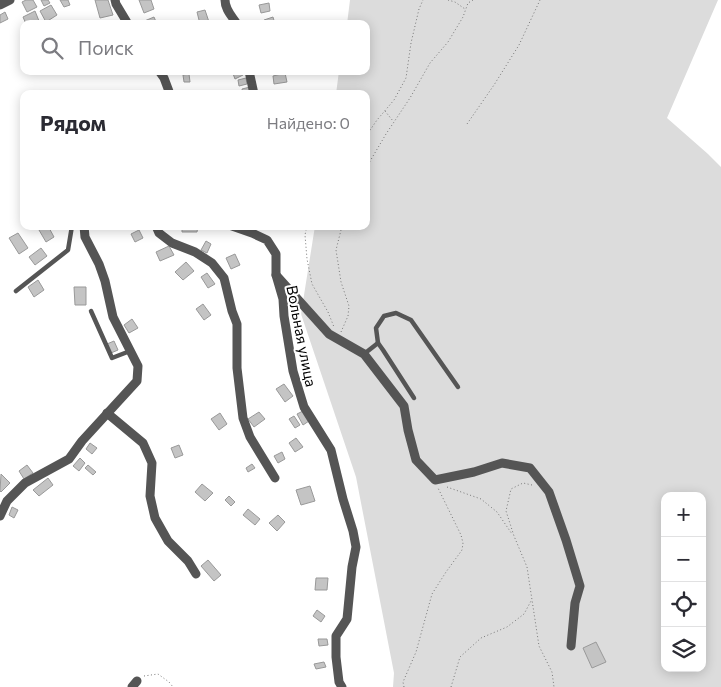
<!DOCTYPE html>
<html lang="ru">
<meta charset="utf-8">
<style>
body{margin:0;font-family:Commissioner,sans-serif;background:#f7f7f7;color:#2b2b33}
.controls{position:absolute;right:15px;bottom:15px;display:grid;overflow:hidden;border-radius:10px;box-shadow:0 2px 12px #0003}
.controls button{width:45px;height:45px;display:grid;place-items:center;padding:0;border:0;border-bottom:1px solid #e1e1e2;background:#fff;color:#2b2b33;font:25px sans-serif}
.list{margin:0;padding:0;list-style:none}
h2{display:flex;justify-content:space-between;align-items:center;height:65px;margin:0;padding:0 20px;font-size:21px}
h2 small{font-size:16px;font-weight:400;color:#7c7c81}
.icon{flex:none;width:28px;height:28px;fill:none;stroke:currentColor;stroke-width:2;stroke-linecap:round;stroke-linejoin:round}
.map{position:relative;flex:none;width:721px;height:687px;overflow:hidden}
.search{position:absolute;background:#fff;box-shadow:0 2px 12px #0003;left:20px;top:20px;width:350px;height:55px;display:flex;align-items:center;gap:12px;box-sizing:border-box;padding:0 18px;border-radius:10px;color:#7c7c81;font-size:19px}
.panel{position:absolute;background:#fff;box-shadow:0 2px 12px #0003;left:20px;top:90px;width:350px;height:140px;border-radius:10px}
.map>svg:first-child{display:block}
</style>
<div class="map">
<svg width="721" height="687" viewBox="0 0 721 687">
<rect width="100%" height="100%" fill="#fff"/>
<!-- green -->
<path fill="#dcdcdc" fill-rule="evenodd" d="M 350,0 L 718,0 L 667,118 L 708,154 L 721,167 L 721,687 L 393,687 L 394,673 L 356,477 L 301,314 L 315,226 L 366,226 L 366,94 L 336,94 L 339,71 L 366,71 L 366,24 L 347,24 ZM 665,496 L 702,496 L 702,668 L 665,668 Z"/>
<!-- building -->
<g fill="#c4c4c4" stroke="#999">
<path d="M 26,0 L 33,0 L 37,7 L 27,12 L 22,2 Z"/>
<path d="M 41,0 L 48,0 L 50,3 L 44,6 Z"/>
<path d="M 60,0 L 68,0 L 70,5 L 64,7 Z"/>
<path d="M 95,0 L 108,0 L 113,15 L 100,18 Z"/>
<path d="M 139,0 L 151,0 L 154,9 L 144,13 Z"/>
<path d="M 269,3 L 270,11 L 261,13 L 259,5 Z"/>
<path d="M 51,5 L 57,15 L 46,22 L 40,11 Z"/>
<path d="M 205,10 L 209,22 L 200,24 L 197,12 Z"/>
<path d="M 35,11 L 39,21 L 32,24 L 26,24 L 23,17 Z"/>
<path d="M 5,12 L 8,19 L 0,23 L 0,15 Z"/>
<path d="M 154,17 L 157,24 L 143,24 L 142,22 Z"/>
<path d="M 273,17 L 275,24 L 265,24 L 264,20 Z"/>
<path d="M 232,71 L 241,71 L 243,75 L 235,79 Z"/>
<path d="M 285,73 L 287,82 L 274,84 L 273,76 Z"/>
<path d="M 189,74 L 190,82 L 184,82 L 183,75 Z"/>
<path d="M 246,78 L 247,84 L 239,86 L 238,80 Z"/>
<path d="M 250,87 L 252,94 L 243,94 L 242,89 Z"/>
<path d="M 46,226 L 48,226 L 54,237 L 46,242 L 39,230 Z"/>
<path d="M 182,226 L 198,226 L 197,232 L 182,232 Z"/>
<path d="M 139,230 L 143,238 L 135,242 L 131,234 Z"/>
<path d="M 18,233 L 28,248 L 19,254 L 9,238 Z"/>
<path d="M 206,241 L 211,244 L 207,253 L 201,250 Z"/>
<path d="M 169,246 L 174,255 L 160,261 L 156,252 Z"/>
<path d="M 41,248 L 47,256 L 35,265 L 29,257 Z"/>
<path d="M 235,254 L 240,265 L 231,269 L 226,258 Z"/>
<path d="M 186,262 L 194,271 L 183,280 L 175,272 Z"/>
<path d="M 207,273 L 215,284 L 208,288 L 201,277 Z"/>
<path d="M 38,280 L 44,290 L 34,297 L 28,287 Z"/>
<path d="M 74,287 L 86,287 L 86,305 L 75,305 Z"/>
<path d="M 203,304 L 211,315 L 204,320 L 196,309 Z"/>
<path d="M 132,319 L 138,328 L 129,333 L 124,325 Z"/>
<path d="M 114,341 L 118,350 L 111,353 L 107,344 Z"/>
<path d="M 284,384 L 293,396 L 285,402 L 276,389 Z"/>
<path d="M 303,411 L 309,421 L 303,425 L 297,414 Z"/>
<path d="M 259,412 L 265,419 L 254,427 L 248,419 Z"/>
<path d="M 220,413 L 227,424 L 219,430 L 211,419 Z"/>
<path d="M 294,416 L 300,425 L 295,428 L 289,419 Z"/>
<path d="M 296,438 L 303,447 L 295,452 L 289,443 Z"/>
<path d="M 90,443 L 97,448 L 92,454 L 86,449 Z"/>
<path d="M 179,445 L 183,455 L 175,458 L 171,448 Z"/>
<path d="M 282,452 L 285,459 L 278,463 L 274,456 Z"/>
<path d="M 80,458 L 85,463 L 79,471 L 73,466 Z"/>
<path d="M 252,464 L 255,468 L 248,472 L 246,468 Z"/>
<path d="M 27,465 L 33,473 L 24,479 L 19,471 Z"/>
<path d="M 88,465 L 96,472 L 93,475 L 85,468 Z"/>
<path d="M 1,474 L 10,483 L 1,492 L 0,491 Z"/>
<path d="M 48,478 L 53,485 L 39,496 L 33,490 Z"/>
<path d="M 202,484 L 213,493 L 205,501 L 195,492 Z"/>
<path d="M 310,486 L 315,501 L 301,505 L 296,490 Z"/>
<path d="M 229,496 L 235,502 L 231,506 L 225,500 Z"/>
<path d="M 12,507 L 18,510 L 14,518 L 9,515 Z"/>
<path d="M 248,509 L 260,519 L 255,525 L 243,515 Z"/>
<path d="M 278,515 L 285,522 L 277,531 L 269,523 Z"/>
<path d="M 208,560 L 221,575 L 214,581 L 201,566 Z"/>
<path d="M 316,578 L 328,578 L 327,590 L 315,590 Z"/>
<path d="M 317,610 L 325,616 L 321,622 L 313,616 Z"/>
<path d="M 318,639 L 327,639 L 328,645 L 319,646 Z"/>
<path d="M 596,642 L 606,662 L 592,668 L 583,648 Z"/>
<path d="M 324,662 L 326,667 L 316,669 L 314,664 Z"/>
</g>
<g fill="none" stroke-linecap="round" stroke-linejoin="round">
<!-- path -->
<g stroke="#777" stroke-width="1" stroke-dasharray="1 2.5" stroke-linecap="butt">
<path d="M 448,0 L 455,2 L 465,9"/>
<path d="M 385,111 L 393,121"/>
<path d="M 467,124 L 494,85 L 519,45 L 540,0"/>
<path d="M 366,136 L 377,120 L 394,100 L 406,78 L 411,43 L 419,9 L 423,0"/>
<path d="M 366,168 L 386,134 L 410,98 L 430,63 L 448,42 L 463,17 L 468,3 L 473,0"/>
<path d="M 307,226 L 305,235 L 307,259 L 312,284 L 328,312 L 334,327"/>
<path d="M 341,332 L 348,316 L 349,306 L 341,282 L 336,250 L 342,226"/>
<path d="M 532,485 L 523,483 L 511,489 L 506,511 L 514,536 L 527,567 L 539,646 L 552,672 L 554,687"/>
<path d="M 447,487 L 481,499 L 497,512 L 512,534"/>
<path d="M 144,676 L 158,674 L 169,682 L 173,687"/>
<path d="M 404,687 L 403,682 L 416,652 L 432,594 L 446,572 L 462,550 L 463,543 L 461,535 L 438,488"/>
<path d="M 451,687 L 460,657 L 481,638 L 507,627 L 524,614 L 531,601"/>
</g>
<!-- lane -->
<g stroke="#555" stroke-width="4.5">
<path d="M 16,291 L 68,250 L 72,226"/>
<path d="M 91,311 L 112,358 L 130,351"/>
<path d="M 364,354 L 378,343"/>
<path d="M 414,398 L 383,350 L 378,343 L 376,328 L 384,316 L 396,313 L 411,320 L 458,387"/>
</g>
<!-- street -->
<g stroke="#555" stroke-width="9">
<path d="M 115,0 L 116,4 L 128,24"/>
<path d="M 225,0 C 225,10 232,16 237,24"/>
<path d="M 0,5 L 10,0"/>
<path d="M 159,71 L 164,78 L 170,94"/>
<path d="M 249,71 L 254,94"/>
<path d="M 156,226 L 159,233 L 172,243 L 195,252 L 212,263 L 224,278 L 232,311 L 237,324 L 237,368 L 243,418 L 250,437 L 275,478"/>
<path d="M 232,226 L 252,233 L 267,240 L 276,254 L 276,275 L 283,299 L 284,316 L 293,371 L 304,407 L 331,450 L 343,499 L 353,531 L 356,547 L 352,567 L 347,619 L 336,636 L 336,657 L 339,682 L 342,687"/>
<path d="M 276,275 L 329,334 L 364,354 L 404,406 L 408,430 L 416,460 L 435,480 L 474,472 L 502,463 L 530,468 L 549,492 L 566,540 L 580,586 L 575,603 L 571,646"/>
<path d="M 107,413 L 143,443 L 152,463 L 150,496 L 155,518 L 168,541 L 188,561 L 196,574"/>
<path d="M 0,516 L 7,501 L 25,483 L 69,459 L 82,441 L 137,381 L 138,366 L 113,317 L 105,281 L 99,264 L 85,237 L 84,226"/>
<path d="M 132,687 L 137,681"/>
</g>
</g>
<g text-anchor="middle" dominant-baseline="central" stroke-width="4" stroke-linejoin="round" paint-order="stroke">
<!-- street labels -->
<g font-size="15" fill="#000" stroke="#fff">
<text transform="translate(302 336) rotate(79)">Вольная улица</text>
</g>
</g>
</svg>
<div class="controls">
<button>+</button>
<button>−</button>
<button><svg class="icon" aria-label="locate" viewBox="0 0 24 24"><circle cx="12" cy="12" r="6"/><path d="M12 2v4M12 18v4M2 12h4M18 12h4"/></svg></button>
<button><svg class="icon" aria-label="layers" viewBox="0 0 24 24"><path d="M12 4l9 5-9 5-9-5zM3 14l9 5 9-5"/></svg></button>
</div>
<div class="search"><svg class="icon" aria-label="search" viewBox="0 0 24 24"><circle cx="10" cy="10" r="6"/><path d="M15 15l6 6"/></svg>Поиск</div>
<section class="panel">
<h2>Рядом<small>Найдено: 0</small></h2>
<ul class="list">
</ul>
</section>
</div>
